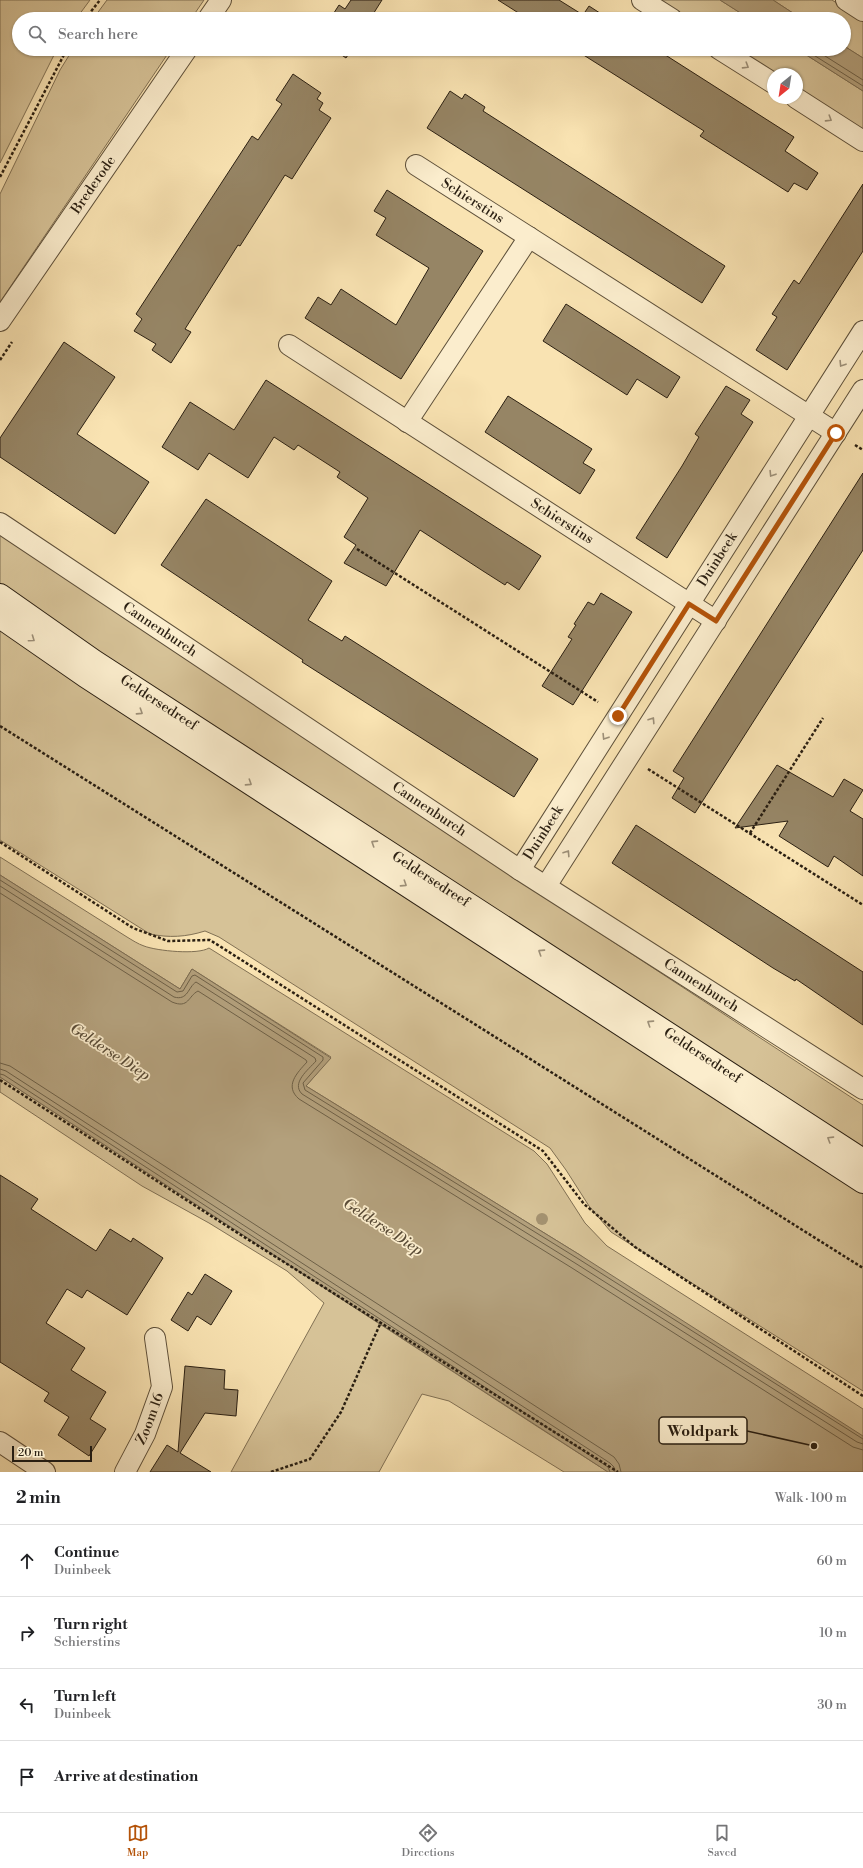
<!DOCTYPE html>
<meta charset="utf-8">
<style>
body{margin:0;font-family:"Libre Bodoni",serif;background:#f2f2f2;color:#202124}
.compass{position:absolute;left:767px;top:68px;width:36px;height:36px;border-radius:50%;background:#fff;box-shadow:0 1px 3px #0004;rotate:210deg}
.scale{position:absolute;left:12px;bottom:10px;width:80px;box-sizing:border-box;padding-left:4px;border:2px solid #2a1f12;border-top:0;font-size:11px;line-height:14px;white-space:nowrap;color:#2a1f12;-webkit-text-stroke:3px #fbedcd;paint-order:stroke}
.stop{position:absolute;width:12px;height:12px;margin:-9px;border:3px solid #b45309;border-radius:50%;background:#fff}
.stop.end{background:#b45309;border-color:#fff;box-shadow:0 1px 4px #0008}
.list{margin:0;padding:0;list-style:none}
h2{display:flex;justify-content:space-between;align-items:center;height:52px;margin:0;padding:0 16px;font-size:17px}
h2 small{font-size:13px;font-weight:400;color:#757577}
.list li{display:grid;grid-template-columns:26px 1fr auto;gap:12px;align-items:center;box-sizing:border-box;height:72px;padding:0 16px;border-top:1px solid #e0e0e0}
.list b{display:block;font-size:15px;white-space:nowrap}
.list p{margin:0;font-size:13px;white-space:nowrap;color:#757577}
.list em{font-size:13px;font-style:normal;color:#757577}
.icon{flex:none;width:22px;height:22px;fill:none;stroke:currentColor;stroke-width:2;stroke-linecap:round;stroke-linejoin:round}
.map{position:relative;flex:none;width:863px;height:1472px;overflow:hidden}
.search{position:absolute;background:#fff;box-shadow:0 1px 3px #0004;left:12px;right:12px;top:12px;height:44px;display:flex;align-items:center;gap:10px;box-sizing:border-box;padding:0 14px;border-radius:22px;color:#757577;font-size:15px}
.sheet{height:340px;background:#fff}
nav{display:flex;justify-content:space-around;align-items:center;box-sizing:border-box;height:56px;border-top:1px solid #e0e0e0;background:#fff;font-size:11px;color:#757577}
nav a{display:grid;justify-items:center;gap:2px}
nav .on{color:#b45309}
.map>svg:first-child{display:block}
</style>
<div class="map">
<svg width="863" height="1472" viewBox="0 0 863 1472">
<rect width="100%" height="100%" fill="#f9e3b2"/>
<filter id="stains"><feTurbulence type="fractalNoise" baseFrequency=".005" numOctaves="4"/><feColorMatrix values="0 0 0 0 .2 0 0 0 0 .09 0 0 0 0 .02 0 0 0 .5 -.17"/></filter>
<radialGradient id="worn" r=".72"><stop offset=".6" stop-color="#630" stop-opacity="0"/><stop offset="1" stop-color="#630" stop-opacity=".3"/></radialGradient>
<!-- green -->
<g fill="#d6c297" stroke="#807054">
<path d="M 0,0 L 90,0 L 76,19 L 19,19 L 19,49 L 57,49 L 0,163 Z"/>
<path d="M 107,0 L 204,0 L 191,19 L 93,19 Z"/>
<path d="M 660,0 L 720,0 L 750,19 L 690,19 Z"/>
<path d="M 773,0 L 832,0 L 863,20 L 863,58 L 844,46 L 844,19 L 802,19 Z"/>
<path d="M 73,49 L 171,49 L 0,302 L 0,194 L 60,70 Z"/>
<path d="M 737,49 L 797,49 L 863,91 L 863,130 L 797,88 L 797,74 L 776,74 Z"/>
<path d="M 0,535 L 451,836 L 863,1105 L 863,1149 L 665,1024 L 0,586 Z"/>
<path d="M 0,624 L 863,1186 L 863,1391 L 611,1232 L 589,1206 L 566,1170 L 550,1148 L 219,937 L 205,931 C 186,937 169,938 150,934 L 0,840 Z"/>
<path d="M 0,857 L 127,937 C 132,940 138,944 144,946 C 157,951 198,955 209,948 L 534,1151 L 547,1164 L 585,1223 L 607,1246 L 863,1409 L 863,1472 L 580,1255 L 306,1086 L 331,1057 L 192,969 L 180,989 L 0,875 Z"/>
<path d="M 0,1077 L 538,1427 L 608,1472 L 564,1472 L 449,1401 L 422,1394 L 379,1472 L 231,1472 L 324,1303 L 287,1271 L 209,1223 L 142,1186 L 0,1092 Z"/>
</g>
<!-- water -->
<g fill="#b3a07c" stroke="#7c6c52">
<path d="M 720,0 L 773,0 L 802,19 L 750,19 Z"/>
<path d="M 844,46 L 863,58 L 863,91 L 797,49 L 844,49 Z"/>
<path d="M 0,875 L 180,989 L 192,969 L 331,1058 L 306,1086 L 580,1255 L 863,1436 L 863,1472 L 608,1472 L 0,1077 Z"/>
</g>
<g fill="none" stroke-linecap="round" stroke-linejoin="round">
<!-- shore -->
<g stroke="#6e6047" stroke-width="1">
<path d="M 804,49 L 863,86"/>
<path d="M 814,49 L 863,80"/>
<path d="M 0,880 L 177,992 L 183,991 L 192,976 L 195,975 L 323,1057 L 323,1060 L 303,1083 L 305,1090 L 577,1258 L 863,1439"/>
<path d="M 0,886 L 174,997 C 188,1001 188,987 196,982 L 315,1058 L 316,1061 C 308,1070 291,1083 302,1094 L 575,1263 L 857,1442 L 863,1444"/>
<path d="M 0,893 L 172,1002 C 189,1009 188,996 198,991 L 306,1060 L 307,1062 C 297,1073 284,1086 299,1099 L 572,1268 L 853,1447 L 863,1450"/>
<path d="M 0,1063 L 10,1066 L 614,1457 L 619,1464 L 621,1472"/>
<path d="M 0,1069 L 6,1071 L 610,1463 L 614,1467 L 615,1472"/>
<path d="M 0,1074 L 4,1075 L 608,1467 L 610,1472"/>
</g>
</g>
<!-- building -->
<g fill="#968565" stroke="#2a1f12">
<path d="M 351,0 L 382,0 L 370,19 L 330,19 L 339,5 L 345,9 Z"/>
<path d="M 498,0 L 559,0 L 583,15 L 589,6 L 606,17 L 605,19 L 528,19 Z"/>
<path d="M 333,49 L 352,49 L 346,58 Z"/>
<path d="M 574,49 L 656,49 L 794,137 L 785,151 L 818,173 L 807,190 L 794,183 L 788,192 L 700,136 L 704,131 Z"/>
<path d="M 293,74 L 321,93 L 317,99 L 323,103 L 319,110 L 331,118 L 292,179 L 285,175 L 240,246 L 238,245 L 185,329 L 191,332 L 171,363 L 152,350 L 156,344 L 134,331 L 142,319 L 136,314 L 252,136 L 258,140 L 282,104 L 276,100 Z"/>
<path d="M 450,91 L 462,99 L 465,94 L 485,107 L 483,111 L 725,266 L 702,303 L 427,128 Z"/>
<path d="M 863,184 L 863,251 L 787,370 L 756,350 L 777,317 L 772,314 L 794,280 L 799,284 Z"/>
<path d="M 387,190 L 483,251 L 401,379 L 305,318 L 318,297 L 331,305 L 341,289 L 396,325 L 429,268 L 376,235 L 386,218 L 374,211 Z"/>
<path d="M 566,304 L 680,377 L 667,398 L 637,379 L 627,395 L 543,341 Z"/>
<path d="M 64,342 L 115,377 L 77,434 L 149,482 L 115,534 L 0,457 L 0,438 Z"/>
<path d="M 266,380 L 541,556 L 519,590 L 507,582 L 505,585 L 483,571 L 420,530 L 386,586 L 344,563 L 356,545 L 344,537 L 368,498 L 337,477 L 340,472 L 298,445 L 294,450 L 274,437 L 248,478 L 209,453 L 198,470 L 162,447 L 190,402 L 234,430 Z"/>
<path d="M 726,386 L 750,400 L 741,414 L 753,422 L 667,558 L 636,538 L 682,466 L 699,437 L 695,434 Z"/>
<path d="M 508,396 L 592,449 L 583,463 L 595,470 L 580,494 L 485,432 Z"/>
<path d="M 863,473 L 863,550 L 695,813 L 672,798 L 684,778 L 673,771 Z"/>
<path d="M 206,499 L 332,581 L 308,620 L 342,641 L 345,636 L 538,759 L 514,797 L 302,662 L 303,660 L 161,565 Z"/>
<path d="M 601,593 L 632,612 L 573,705 L 542,686 L 572,639 L 568,637 L 576,625 L 574,624 L 588,602 L 594,605 Z"/>
<path d="M 777,765 L 833,797 L 844,779 L 863,790 L 850,811 L 863,819 L 863,876 L 834,856 L 828,867 L 779,836 L 788,821 L 735,828 Z"/>
<path d="M 636,825 L 863,972 L 863,1025 L 796,979 L 795,981 L 773,968 L 612,863 Z"/>
<path d="M 0,1175 L 38,1199 L 31,1209 L 96,1251 L 110,1229 L 131,1242 L 133,1238 L 163,1258 L 127,1315 L 87,1290 L 82,1298 L 67,1289 L 46,1323 L 85,1348 L 71,1370 L 106,1392 L 90,1419 L 106,1429 L 89,1456 L 58,1435 L 69,1417 L 44,1401 L 49,1393 L 0,1362 Z"/>
<path d="M 205,1274 L 232,1291 L 211,1325 L 197,1316 L 188,1331 L 171,1320 L 188,1292 L 192,1295 Z"/>
<path d="M 185,1366 L 225,1370 L 224,1389 L 238,1390 L 236,1416 L 205,1413 L 180,1453 L 211,1472 L 150,1472 L 167,1445 L 178,1452 Z"/>
</g>
<g fill="none" stroke-linecap="round" stroke-linejoin="round">
<defs>
<g id="minor">
<path d="M 642,0 L 672,19"/>
<path d="M 846,0 L 863,11"/>
<path d="M 208,19 L 221,0"/>
<path d="M 719,49 L 773,83"/>
<path d="M 796,98 L 863,141"/>
<path id="s1" d="M 416,165 L 836,433"/>
<path id="s2" d="M 0,321 L 187,49"/>
<path id="s3" d="M 289,345 L 716,621"/>
<path d="M 407,422 L 529,237"/>
<path id="s4" d="M 0,523 L 520,870 L 863,1089"/>
<path id="s5" d="M 520,870 L 863,331"/>
<path d="M 546,886 L 863,390"/>
<path d="M 0,1442 L 45,1472"/>
<path id="s6" d="M 125,1472 L 145,1434 L 162,1387 L 155,1338"/>
</g>
<g id="secondary">
<path id="s7" d="M 0,595 L 94,661 L 863,1160"/>
<path d="M 0,617 L 85,676 L 863,1182"/>
</g>
</defs>
<!-- minor casing -->
<use href="#minor" stroke="#5e503a" stroke-width="22"/>
<!-- secondary casing -->
<use href="#secondary" stroke="#2a1f12" stroke-width="24"/>
<!-- path -->
<g stroke="#2a1f12" stroke-width="2.5" stroke-dasharray="3 2" stroke-linecap="butt">
<path d="M 85,19 L 100,0"/>
<path d="M 0,177 L 67,49"/>
<path d="M 0,360 L 12,342"/>
<path d="M 855,445 L 863,450"/>
<path d="M 357,549 L 598,702"/>
<path d="M 0,726 L 863,1268"/>
<path d="M 648,769 L 863,905"/>
<path d="M 750,833 L 823,718"/>
<path d="M 0,842 L 133,928 L 168,941 L 210,940 L 543,1151 L 584,1204 L 635,1247 L 863,1396"/>
<path d="M 0,1080 L 233,1230 L 618,1472"/>
<path d="M 271,1472 L 310,1459 L 341,1412 L 381,1322"/>
</g>
<!-- minor -->
<use href="#minor" stroke="#fbedcd" stroke-width="20"/>
<!-- secondary -->
<use href="#secondary" stroke="#fbedcd" stroke-width="22"/>
</g>
<!-- trees -->
<circle fill="#a49270" cx="542" cy="1219" r="6"/>
<!-- one-way arrows -->
<defs><path id="oneway-chevron" d="M-2-3.5L2.5 0L-2 3.5" fill="none" stroke-width="1.6" stroke-linecap="round" stroke-linejoin="round"/></defs>
<g stroke="#9d9079">
<use href="#oneway-chevron" transform="translate(746 66) rotate(32)"/>
<use href="#oneway-chevron" transform="translate(829 119) rotate(32)"/>
<use href="#oneway-chevron" transform="translate(842 364) rotate(122)"/>
<use href="#oneway-chevron" transform="translate(772 474) rotate(122)"/>
<use href="#oneway-chevron" transform="translate(32 639) rotate(35)"/>
<use href="#oneway-chevron" transform="translate(140 712) rotate(33)"/>
<use href="#oneway-chevron" transform="translate(652 720) rotate(-57)"/>
<use href="#oneway-chevron" transform="translate(605 737) rotate(122)"/>
<use href="#oneway-chevron" transform="translate(249 783) rotate(33)"/>
<use href="#oneway-chevron" transform="translate(374 843) rotate(-147)"/>
<use href="#oneway-chevron" transform="translate(567 853) rotate(-57)"/>
<use href="#oneway-chevron" transform="translate(404 884) rotate(33)"/>
<use href="#oneway-chevron" transform="translate(541 952) rotate(-147)"/>
<use href="#oneway-chevron" transform="translate(650 1023) rotate(-147)"/>
<use href="#oneway-chevron" transform="translate(830 1139) rotate(-148)"/>
</g>
<g fill="none" stroke-linecap="round" stroke-linejoin="round">
<!-- route -->
<path stroke="#b45309" stroke-width="5" d="M 618,716 L 689,604 L 716,621 L 836,433"/>
</g>
<g text-anchor="middle" dominant-baseline="central" stroke-width="3.5" stroke-linejoin="round" paint-order="stroke">
<!-- street labels -->
<g font-size="14" fill="#2a1f12" stroke="#fbedcd">
<text stroke="none"><textPath href="#s2" startOffset="165">Brederode</textPath></text>
<text stroke="none"><textPath href="#s1" startOffset="67">Schierstins</textPath></text>
<text stroke="none"><textPath href="#s3" startOffset="325">Schierstins</textPath></text>
<text stroke="none"><textPath href="#s5" startOffset="368">Duinbeek</textPath></text>
<text stroke="none"><textPath href="#s4" startOffset="192">Cannenburch</textPath></text>
<text stroke="none"><textPath href="#s7" startOffset="192">Geldersedreef</textPath></text>
<text stroke="none"><textPath href="#s4" startOffset="516">Cannenburch</textPath></text>
<text stroke="none"><textPath href="#s5" startOffset="44">Duinbeek</textPath></text>
<text stroke="none"><textPath href="#s7" startOffset="516">Geldersedreef</textPath></text>
<text stroke="none"><textPath href="#s4" startOffset="840">Cannenburch</textPath></text>
<text stroke="none"><textPath href="#s7" startOffset="840">Geldersedreef</textPath></text>
<text stroke="none"><textPath href="#s6" startOffset="59">Zoom 16</textPath></text>
</g>
<!-- water labels -->
<g font-size="15" font-style="italic" fill="#5a4c37" stroke="#fbedcd">
<text transform="translate(110 1052) rotate(33)">Gelderse Diep</text>
<text transform="translate(383 1227) rotate(33)">Gelderse Diep</text>
</g>
</g>
<!-- callouts -->
<path fill="none" stroke="#2a1f12" stroke-width="1.5" d="M814 1446L747 1431"/>
<circle fill="#2a1f12" stroke="#fbedcd" stroke-width="1.5" cx="814" cy="1446" r="4"/>
<rect fill="#fbedcd" stroke="#2a1f12" stroke-width="1.5" x="659" y="1417" width="88" height="27" rx="4"/>
<g font-size="15" text-anchor="middle" font-weight="bold" fill="#2a1f12">
<text x="703" y="1436">Woldpark</text>
</g>
<rect width="100%" height="100%" filter="url(#stains)"/>
<rect width="100%" height="100%" fill="url(#worn)"/>
</svg>
<svg class="compass" viewBox="-18 -18 36 36"><path d="M0-13l5 13h-10z" fill="#e53935"/><path d="M0 13l5-13h-10z" fill="#757577"/></svg>
<div class="scale">20 m</div>
<div class="stop" style="left:836px;top:433px"></div>
<div class="stop end" style="left:618px;top:716px"></div>
<div class="search"><svg class="icon" aria-label="search" viewBox="0 0 24 24"><circle cx="10" cy="10" r="6"/><path d="M15 15l6 6"/></svg>Search here</div>
</div>
<section class="sheet">
<h2>2 min<small>Walk · 100 m</small></h2>
<ul class="list">
<li><svg class="icon" aria-label="ahead" viewBox="0 0 24 24"><path d="M12 20V5M6 11l6-6 6 6"/></svg><div><b>Continue</b><p>Duinbeek</p></div><em>60 m</em></li>
<li><svg class="icon" aria-label="right" viewBox="0 0 24 24"><path d="M7 20v-9h11M14 6l5 5-5 5"/></svg><div><b>Turn right</b><p>Schierstins</p></div><em>10 m</em></li>
<li><svg class="icon" aria-label="left" viewBox="0 0 24 24"><path d="M17 20v-9H6M10 6l-5 5 5 5"/></svg><div><b>Turn left</b><p>Duinbeek</p></div><em>30 m</em></li>
<li><svg class="icon" aria-label="arrive" viewBox="0 0 24 24"><path d="M6 21V4h12l-3 4 3 4H6"/></svg><div><b>Arrive at destination</b></div></li>
</ul>
</section>
<nav>
<a class="on"><svg class="icon" aria-label="map" viewBox="0 0 24 24"><path d="M3 6l6-2 6 2 6-2v14l-6 2-6-2-6 2zM9 4v14M15 6v14"/></svg>Map</a>
<a><svg class="icon" aria-label="directions" viewBox="0 0 24 24"><path d="M12 3l9 9-9 9-9-9zM9 14v-3h6M13 9l2 2-2 2"/></svg>Directions</a>
<a><svg class="icon" aria-label="saved" viewBox="0 0 24 24"><path d="M7 4h10v16l-5-4-5 4z"/></svg>Saved</a>
</nav>
